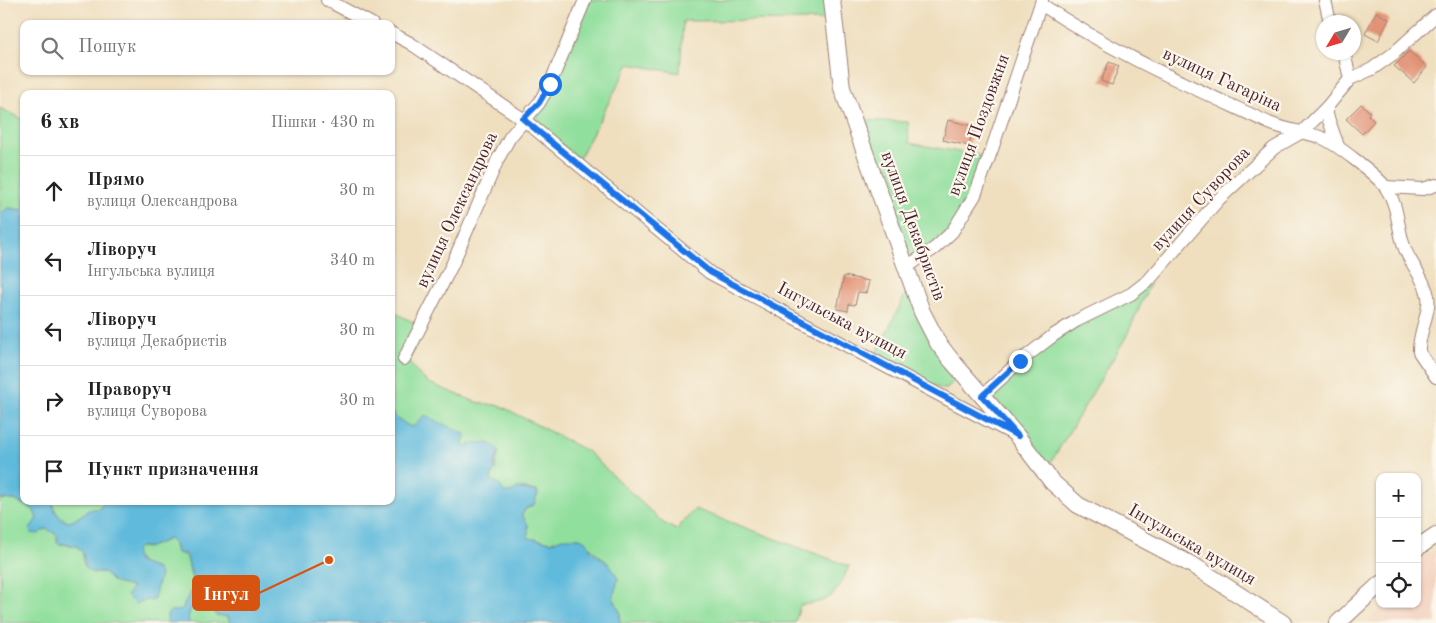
<!DOCTYPE html>
<html lang="uk">
<meta charset="utf-8">
<style>
body{margin:0;font-family:"Old Standard TT",serif;background:#f6f6f6;color:#222}
.controls{position:absolute;right:15px;bottom:15px;display:grid;overflow:hidden;border-radius:10px;box-shadow:0 1px 4px #0004}
.controls button{width:45px;height:45px;display:grid;place-items:center;padding:0;border:0;border-bottom:1px solid #e0e0e0;background:#fff;color:#222;font:25px sans-serif}
.compass{position:absolute;left:1316px;top:15px;width:45px;height:45px;border-radius:50%;background:#fff;box-shadow:0 1px 4px #0004;rotate:232deg}
.stop{position:absolute;width:15px;height:15px;margin:-11px;border:4px solid #1a73e8;border-radius:50%;background:#fff}
.stop.end{background:#1a73e8;border-color:#fff;box-shadow:0 1px 5px #0008}
.list{margin:0;padding:0;list-style:none}
h2{display:flex;justify-content:space-between;align-items:center;height:65px;margin:0;padding:0 20px;font-size:21px}
h2 small{font-size:16px;font-weight:400;color:#767676}
.list li{display:grid;grid-template-columns:32px 1fr auto;gap:15px;align-items:center;box-sizing:border-box;height:70px;padding:0 20px;border-top:1px solid #e0e0e0}
.list b{display:block;font-size:19px;white-space:nowrap}
.list p{margin:0;font-size:16px;white-space:nowrap;color:#767676}
.list em{font-size:16px;font-style:normal;color:#767676}
.icon{flex:none;width:28px;height:28px;fill:none;stroke:currentColor;stroke-width:2;stroke-linecap:round;stroke-linejoin:round}
.map{position:relative;flex:none;width:1436px;height:623px;overflow:hidden}
.search{position:absolute;background:#fff;box-shadow:0 1px 4px #0004;left:20px;top:20px;width:375px;height:55px;display:flex;align-items:center;gap:12px;box-sizing:border-box;padding:0 18px;border-radius:10px;color:#767676;font-size:19px}
.panel{position:absolute;background:#fff;box-shadow:0 1px 4px #0004;left:20px;top:90px;width:375px;height:415px;border-radius:10px}
.map>svg:first-child{display:block}
</style>
<div class="map">
<svg width="1436" height="623" viewBox="0 0 1436 623">
<rect width="100%" height="100%" fill="#fbf7ec"/>
<filter id="ink" filterUnits="userSpaceOnUse"><feTurbulence type="fractalNoise" baseFrequency=".02" numOctaves="2"/><feDisplacementMap in="SourceGraphic" scale="10" xChannelSelector="R" yChannelSelector="G"/><feConvolveMatrix kernelMatrix="1 2 1 2 8 2 1 2 1" color-interpolation-filters="sRGB"/></filter>
<filter id="wash" filterUnits="userSpaceOnUse"><feTurbulence type="fractalNoise" baseFrequency=".0096" numOctaves="4" result="noise"/><feDisplacementMap in="SourceGraphic" scale="20" xChannelSelector="R" yChannelSelector="G"/><feGaussianBlur stdDeviation="1.12" result="paint"/><feColorMatrix in="noise" values="0 0 0 0 0 0 0 0 0 0 0 0 0 0 0 0 0 1.4 0 .05"/><feComposite in="paint" operator="in"/></filter>
<g filter="url(#wash)">
<rect width="100%" height="100%" fill="#efdfbf"/>
<!-- built -->
<path fill="#f4d3c0" d="M 1436,551 L 1436,623 L 1368,623 L 1384,604 L 1417,604 L 1417,565 L 1426,554 Z"/>
<!-- green -->
<g fill="#91df9d" stroke="#6e7f64">
<path d="M 588,0 L 827,0 L 829,20 L 683,21 L 680,73 L 629,64 L 579,159 L 538,124 L 536,117 Z"/>
<path d="M 0,108 L 24,120 L 24,210 L 11,208 L 0,214 Z"/>
<path d="M 858,120 L 908,122 L 909,143 L 987,157 L 972,193 L 951,230 L 911,260 Z"/>
<path d="M 1150,284 L 1126,337 L 1047,469 L 994,400 L 995,391 L 1056,337 Z"/>
<path d="M 909,287 L 954,374 L 955,379 L 947,389 L 941,389 L 875,356 Z"/>
<path d="M 391,311 L 423,327 L 409,362 L 420,376 L 429,383 L 476,402 L 501,406 L 587,451 L 662,522 L 676,530 L 695,509 L 849,566 C 836,596 832,602 800,605 L 795,623 L 620,623 L 620,612 L 613,597 L 618,579 L 611,566 L 580,538 L 552,542 L 527,538 L 528,525 L 522,515 L 524,510 L 530,507 L 538,495 L 537,491 L 518,488 L 510,493 L 505,493 L 496,482 L 491,480 L 499,452 C 489,437 477,445 465,446 C 453,425 442,425 419,420 L 416,425 L 411,427 L 397,419 L 391,412 Z"/>
<path d="M 0,499 L 14,500 L 33,509 L 37,518 L 31,528 L 31,533 C 49,528 53,526 59,544 L 77,546 L 83,553 L 83,563 L 92,573 L 103,572 L 112,581 L 129,585 L 132,590 L 128,596 L 141,602 L 154,599 L 157,569 L 141,564 L 134,551 L 139,547 L 147,548 L 169,539 L 174,544 L 175,551 L 187,557 L 194,591 L 188,596 L 182,610 L 167,621 L 170,623 L 0,623 Z"/>
<path d="M 53,501 L 105,501 L 100,508 L 89,510 L 73,521 L 68,522 C 60,518 52,510 53,501 Z"/>
<path d="M 213,591 L 217,595 L 217,611 L 228,617 L 230,623 L 189,623 C 185,605 203,599 213,591 Z"/>
</g>
<!-- water -->
<path fill="#5ebadc" stroke="#546c84" d="M 8,208 L 24,210 L 24,501 L 53,501 C 52,510 60,519 68,522 L 73,521 L 89,510 L 100,508 L 105,501 L 391,501 L 391,412 L 397,419 L 411,427 L 416,425 L 424,415 L 465,434 L 463,443 L 466,446 C 477,444 490,437 499,452 L 494,464 L 496,470 L 492,474 L 491,480 L 498,483 L 505,493 L 510,493 L 518,488 L 538,492 L 534,505 L 526,508 L 522,515 L 528,525 L 528,538 L 552,542 L 562,538 L 580,538 L 587,542 L 591,550 L 611,566 L 618,579 L 613,597 L 620,612 L 620,623 L 230,623 L 228,617 L 215,615 L 217,600 L 213,592 C 204,600 185,605 189,623 L 170,623 L 167,621 L 167,614 L 171,611 L 182,610 L 189,594 L 195,589 L 187,557 L 185,554 L 177,553 L 174,544 L 169,539 L 150,547 L 139,547 L 135,551 L 138,562 L 157,569 L 160,575 L 153,601 L 145,600 L 135,604 L 127,596 L 132,587 L 115,583 L 103,572 C 82,572 86,570 83,553 L 77,546 L 57,543 L 58,535 L 47,529 L 43,530 L 39,534 L 31,533 L 30,529 L 37,518 L 33,509 L 14,500 L 0,499 L 0,214 Z"/>
<g id="blocks">
<!-- building -->
<g fill="#e29376">
<path d="M 1376,12 L 1389,19 L 1378,41 L 1365,34 Z"/>
<path d="M 1409,51 L 1427,67 L 1414,83 L 1394,66 Z"/>
<path d="M 1109,62 L 1119,66 L 1112,85 L 1101,81 Z"/>
<path d="M 1361,104 L 1370,112 L 1368,115 L 1374,121 L 1362,134 L 1346,119 Z"/>
<path d="M 948,120 L 973,126 L 969,146 L 943,140 Z"/>
<path d="M 844,276 L 869,281 L 866,293 L 858,292 L 855,305 L 849,304 L 848,311 L 837,309 Z"/>
</g>
</g>
</g>
<g filter="url(#ink)">
<use href="#blocks" fill-opacity="0" stroke="#9c7f75" stroke-width="1"/>
<g fill="none" stroke-linecap="round" stroke-linejoin="round">
<defs>
<g id="minor">
<path d="M 327,0 L 372,24"/>
<path d="M 1325,0 L 1330,22"/>
<path d="M 1041,4 C 1111,52 1192,87 1269,123 C 1286,130 1304,132 1320,137 C 1334,142 1378,176 1386,188 C 1399,206 1397,229 1405,249 C 1411,265 1425,279 1428,296 C 1431,311 1418,333 1419,352 L 1436,377"/>
<path d="M 391,33 L 410,43 L 523,119 L 710,273 L 1011,433"/>
<path d="M 1344,52 L 1350,79"/>
<path d="M 1327,107 L 1327,115 L 1338,146"/>
<path d="M 1386,187 L 1423,189 L 1436,185"/>
<path d="M 905,268 L 935,248 L 952,232 L 975,195 L 991,152 L 1042,0"/>
<path d="M 404,359 L 452,265 L 498,159 L 510,137 L 539,103 L 550,84 L 585,0"/>
<path d="M 982,396 L 1020,361 L 1054,335 L 1076,321 L 1131,294 L 1149,280 L 1219,199 L 1274,148 L 1302,132 L 1327,107 L 1350,79 L 1372,69 L 1393,54 L 1436,15"/>
</g>
<g id="tertiary">
<path d="M 832,0 L 842,88 L 922,312 L 938,343 L 952,361 L 1017,436 L 1052,482 L 1078,505 L 1194,566 L 1283,623"/>
<path d="M 1417,548 L 1436,535"/>
<path d="M 1338,623 L 1380,584"/>
</g>
</defs>
<!-- minor casing -->
<use href="#minor" stroke="#9c7f75" stroke-width="14"/>
<!-- tertiary casing -->
<use href="#tertiary" stroke="#9c7f75" stroke-width="18"/>
<!-- minor -->
<use href="#minor" stroke="#fff" stroke-width="12"/>
<!-- tertiary -->
<use href="#tertiary" stroke="#fff" stroke-width="16"/>
</g>
</g>
<g fill="none" stroke-linecap="round" stroke-linejoin="round" filter="url(#ink)">
<!-- route -->
<path stroke="#1a73e8" stroke-width="6" d="M 550,84 L 539,103 L 523,119 L 710,272 L 1018,436 L 982,396 L 1020,361"/>
</g>
<g text-anchor="middle" dominant-baseline="central" stroke-width="4.5" stroke-linejoin="round" paint-order="stroke">
<!-- street labels -->
<g font-size="18" fill="#4a1f2b" stroke="#fbf7ec">
<text transform="translate(1222 80) rotate(25)">вулиця Гагаріна</text>
<text transform="translate(979 125) rotate(-70)">вулиця Поздовжня</text>
<text transform="translate(1201 199) rotate(-47)">вулиця Суворова</text>
<text transform="translate(457 210) rotate(-65)">вулиця Олександрова</text>
<text transform="translate(913 226) rotate(70)">вулиця Декабристів</text>
<text transform="translate(842 321) rotate(28)">Інгульська вулиця</text>
<text transform="translate(1192 545) rotate(30)">Інгульська вулиця</text>
</g>
</g>
<!-- callouts -->
<path fill="none" stroke="#d8530f" stroke-width="2" d="M329 560L259 593"/>
<circle fill="#d8530f" stroke="#fbf7ec" stroke-width="2" cx="329" cy="560" r="5"/>
<rect fill="#d8530f" stroke="#d8530f" stroke-width="2" x="193" y="576" width="66" height="34" rx="5"/>
<g font-size="19" text-anchor="middle" font-weight="bold" fill="#fff">
<text x="226" y="600">Інгул</text>
</g>
</svg>
<div class="controls">
<button>+</button>
<button>−</button>
<button><svg class="icon" aria-label="locate" viewBox="0 0 24 24"><circle cx="12" cy="12" r="6"/><path d="M12 2v4M12 18v4M2 12h4M18 12h4"/></svg></button>
</div>
<svg class="compass" viewBox="-18 -18 36 36"><path d="M0-13l5 13h-10z" fill="#e53935"/><path d="M0 13l5-13h-10z" fill="#767676"/></svg>
<div class="stop" style="left:550px;top:84px"></div>
<div class="stop end" style="left:1020px;top:361px"></div>
<div class="search"><svg class="icon" aria-label="search" viewBox="0 0 24 24"><circle cx="10" cy="10" r="6"/><path d="M15 15l6 6"/></svg>Пошук</div>
<section class="panel">
<h2>6 хв<small>Пішки · 430 m</small></h2>
<ul class="list">
<li><svg class="icon" aria-label="ahead" viewBox="0 0 24 24"><path d="M12 20V5M6 11l6-6 6 6"/></svg><div><b>Прямо</b><p>вулиця Олександрова</p></div><em>30 m</em></li>
<li><svg class="icon" aria-label="left" viewBox="0 0 24 24"><path d="M17 20v-9H6M10 6l-5 5 5 5"/></svg><div><b>Ліворуч</b><p>Інгульська вулиця</p></div><em>340 m</em></li>
<li><svg class="icon" aria-label="left" viewBox="0 0 24 24"><path d="M17 20v-9H6M10 6l-5 5 5 5"/></svg><div><b>Ліворуч</b><p>вулиця Декабристів</p></div><em>30 m</em></li>
<li><svg class="icon" aria-label="right" viewBox="0 0 24 24"><path d="M7 20v-9h11M14 6l5 5-5 5"/></svg><div><b>Праворуч</b><p>вулиця Суворова</p></div><em>30 m</em></li>
<li><svg class="icon" aria-label="arrive" viewBox="0 0 24 24"><path d="M6 21V4h12l-3 4 3 4H6"/></svg><div><b>Пункт призначення</b></div></li>
</ul>
</section>
</div>
